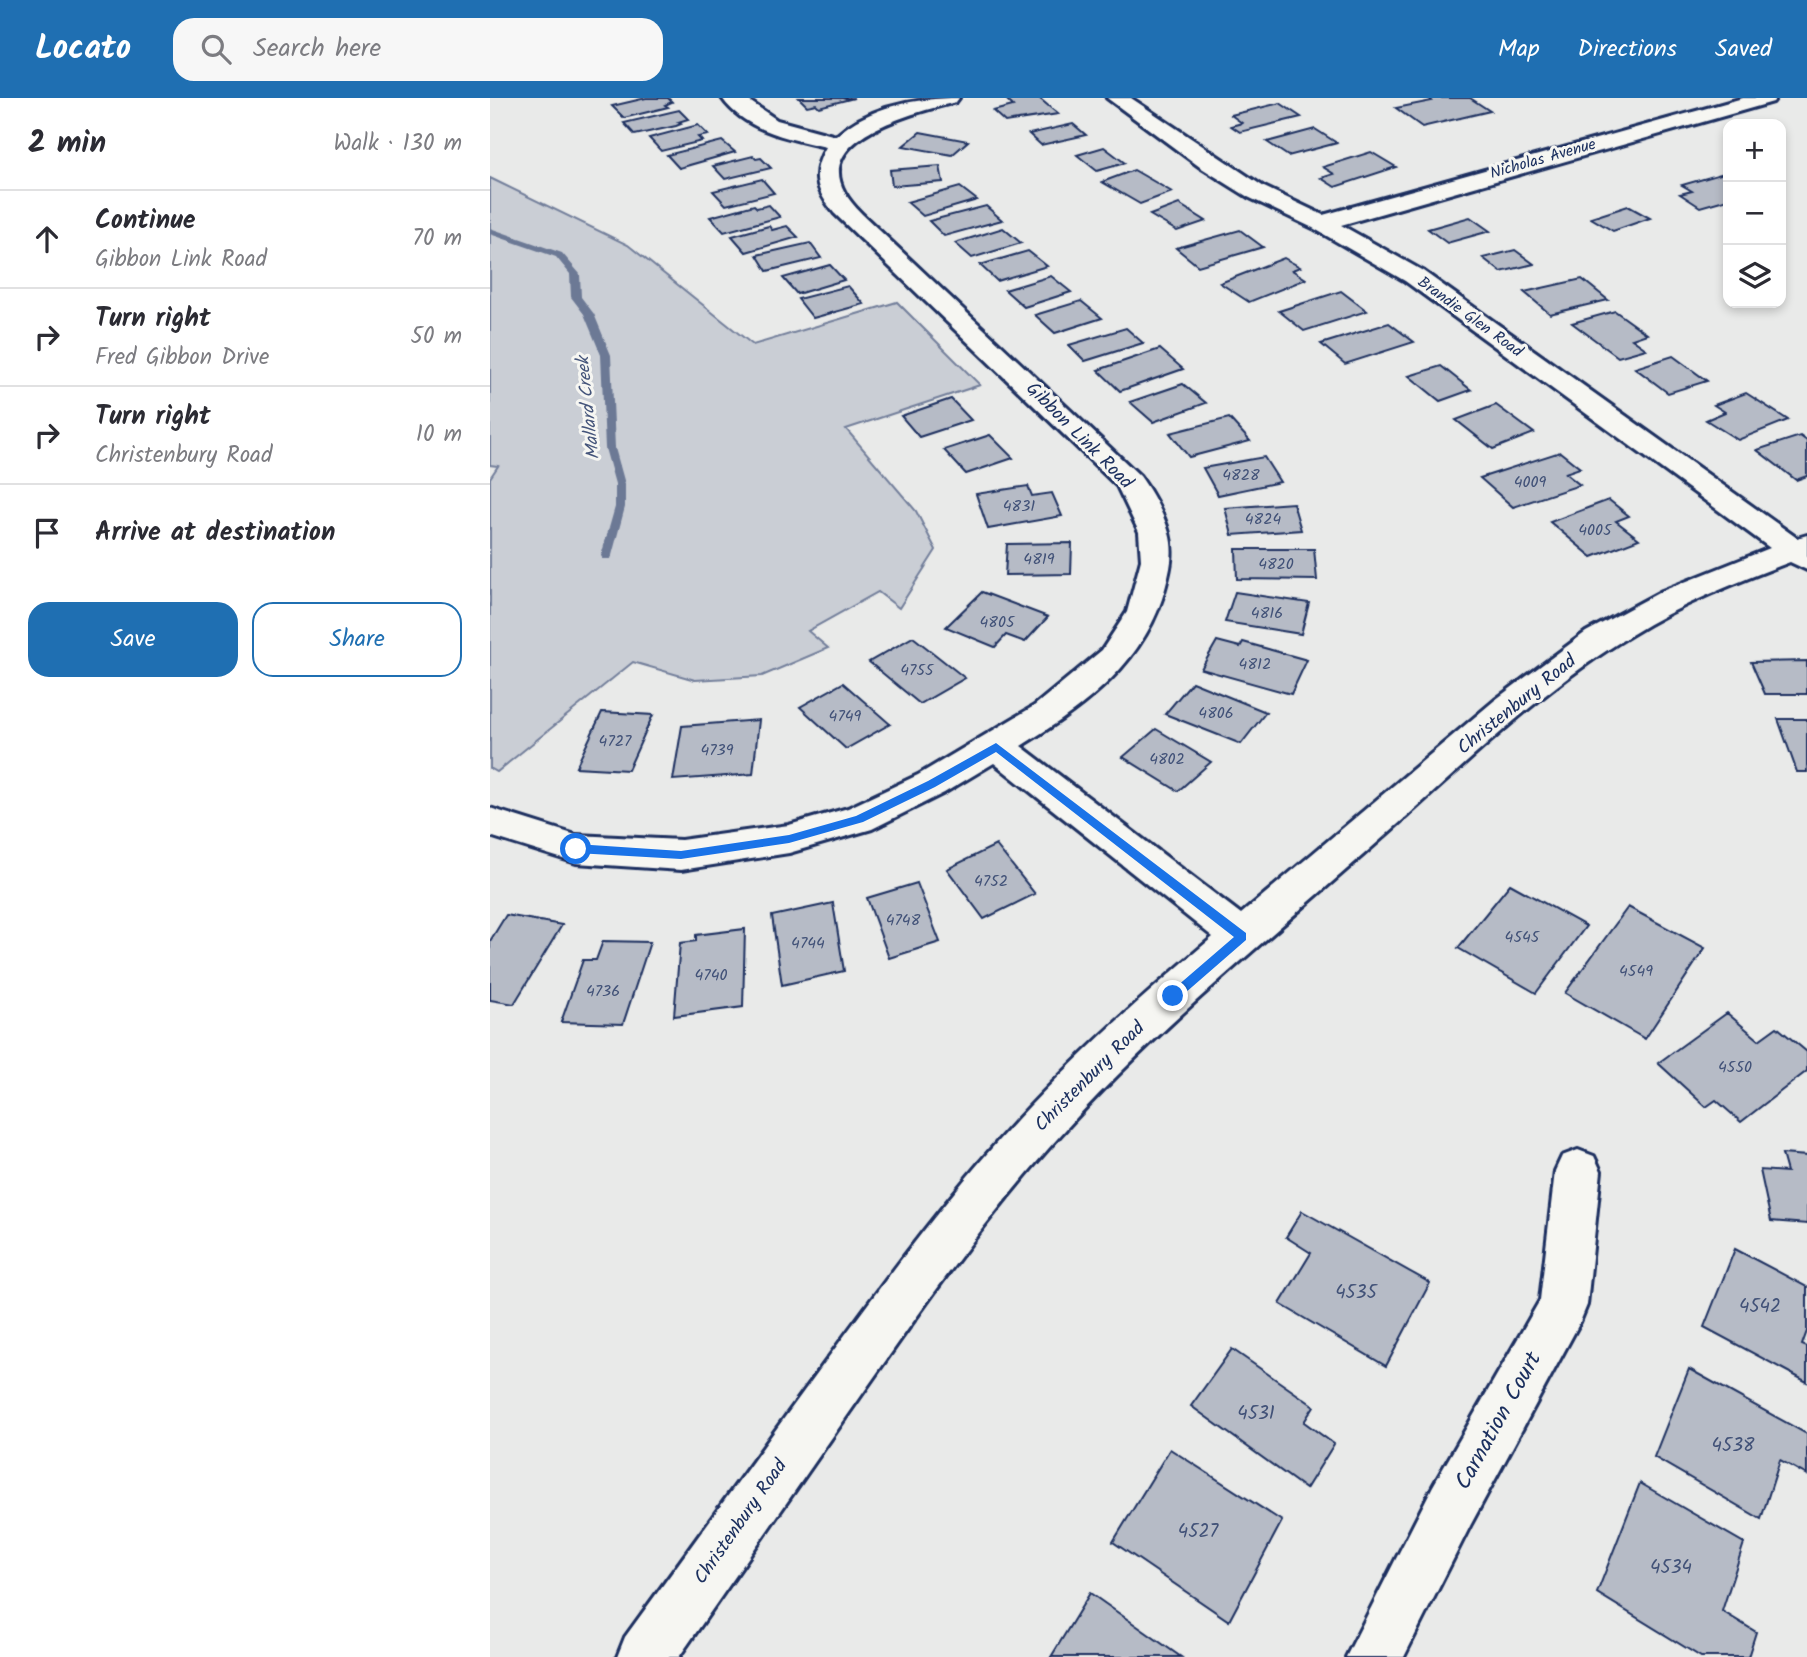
<!DOCTYPE html>
<meta charset="utf-8">
<style>
body{margin:0;font-family:Kalam,sans-serif;background:#f7f7f7;color:#2b2b33}
.controls{position:absolute;right:21px;top:21px;display:grid;overflow:hidden;border-radius:14px;box-shadow:0 4px 10px #0003}
.controls button{width:63px;height:63px;display:grid;place-items:center;padding:0;border:0;border-bottom:2px solid #e1e1e2;background:#fff;color:#2b2b33;font:35px sans-serif}
.stop{position:absolute;width:21px;height:21px;margin:-16px;border:5px solid #1a73e8;border-radius:50%;background:#fff}
.stop.end{background:#1a73e8;border-color:#fff;box-shadow:0 2px 7px #0008}
.list{margin:0;padding:0;list-style:none}
h2{display:flex;justify-content:space-between;align-items:center;height:91px;margin:0;padding:0 28px;font-size:30px}
h2 small{font-size:23px;font-weight:400;color:#7c7c81}
.list li{display:grid;grid-template-columns:46px 1fr auto;gap:21px;align-items:center;box-sizing:border-box;height:98px;padding:0 28px;border-top:2px solid #e1e1e2}
.list b{display:block;font-size:26px;white-space:nowrap}
.list p{margin:0;font-size:23px;white-space:nowrap;color:#7c7c81}
.list em{font-size:23px;font-style:normal;color:#7c7c81}
.actions{display:flex;gap:14px;padding:21px 28px}
.actions a{flex:1;padding:16px 0;border:2px solid #1f6fb2;border-radius:21px;text-align:center;font-size:24px;color:#1f6fb2}
.actions .main{background:#1f6fb2;color:#fff}
.icon{flex:none;width:38px;height:38px;fill:none;stroke:currentColor;stroke-width:2;stroke-linecap:round;stroke-linejoin:round}
.map{position:relative;flex:none;width:1317px;height:1559px;overflow:hidden}
header{display:flex;align-items:center;gap:42px;box-sizing:border-box;height:98px;padding:0 35px;background:#1f6fb2;color:#fff}
header strong{font-size:33px}
nav{display:flex;gap:38px;margin-inline-start:auto;font-size:24px}
.search{width:490px;height:63px;background:#f7f7f7;display:flex;align-items:center;gap:18px;box-sizing:border-box;padding:0 24px;border-radius:21px;color:#7c7c81;font-size:26px}
main{display:flex}
aside{flex:1;background:#fff}
.map>svg:first-child{display:block}
</style>
<header>
<strong>Locato</strong>
<div class="search"><svg class="icon" aria-label="search" viewBox="0 0 24 24"><circle cx="10" cy="10" r="6"/><path d="M15 15l6 6"/></svg>Search here</div>
<nav><a>Map</a><a>Directions</a><a>Saved</a></nav>
</header>
<main>
<aside>
<h2>2 min<small>Walk · 130 m</small></h2>
<ul class="list">
<li><svg class="icon" aria-label="ahead" viewBox="0 0 24 24"><path d="M12 20V5M6 11l6-6 6 6"/></svg><div><b>Continue</b><p>Gibbon Link Road</p></div><em>70 m</em></li>
<li><svg class="icon" aria-label="right" viewBox="0 0 24 24"><path d="M7 20v-9h11M14 6l5 5-5 5"/></svg><div><b>Turn right</b><p>Fred Gibbon Drive</p></div><em>50 m</em></li>
<li><svg class="icon" aria-label="right" viewBox="0 0 24 24"><path d="M7 20v-9h11M14 6l5 5-5 5"/></svg><div><b>Turn right</b><p>Christenbury Road</p></div><em>10 m</em></li>
<li><svg class="icon" aria-label="arrive" viewBox="0 0 24 24"><path d="M6 21V4h12l-3 4 3 4H6"/></svg><div><b>Arrive at destination</b></div></li>
</ul>
<div class="actions"><a class="main">Save</a><a>Share</a></div>
</aside>
<div class="map">
<svg width="1317" height="1559" viewBox="0 0 1317 1559">
<rect width="100%" height="100%" fill="#e9eae9"/>
<filter id="ink" filterUnits="userSpaceOnUse"><feTurbulence type="fractalNoise" baseFrequency=".0143" numOctaves="2"/><feDisplacementMap in="SourceGraphic" scale="14" xChannelSelector="R" yChannelSelector="G"/><feConvolveMatrix kernelMatrix="1 2 1 2 8 2 1 2 1" color-interpolation-filters="sRGB"/></filter>
<g filter="url(#ink)">
<!-- green -->
<path fill="#caced5" stroke="#727e9a" stroke-width="2" d="M 0,80 L 138,147 L 263,247 L 407,204 L 490,287 L 356,331 L 426,413 L 446,452 L 409,510 L 388,494 L 318,533 L 338,550 L 272,578 L 205,582 L 143,564 L 7,674 L 0,670 L 0,380 L 8,368 L 0,367 Z"/>
<g fill="none" stroke-linecap="round" stroke-linejoin="round">
<!-- stream -->
<path fill="#6c7995" fill-rule="evenodd" d="M 0,130 L 72,155 L 90,176 L 91,199 L 104,216 L 121,257 L 125,350 L 135,386 L 135,409 L 121,461 L 113,461 L 111,458 L 125,409 L 125,386 L 115,350 L 111,257 L 94,216 L 81,199 L 80,176 L 66,159 L 0,136 Z"/>
</g>
<!-- building -->
<g fill="#b6bbc6" stroke="#1b2f5e" stroke-width="2">
<path d="M 156,0 L 178,0 L 182,4 L 175,7 L 178,9 L 134,20 L 122,8 Z"/>
<path d="M 309,0 L 364,0 L 329,9 L 326,6 L 317,8 Z"/>
<path d="M 522,0 L 549,0 L 568,16 L 515,24 L 503,13 L 523,8 L 516,1 Z"/>
<path d="M 939,0 L 980,0 L 1000,13 L 932,29 L 906,10 L 942,3 Z"/>
<path d="M 790,5 L 811,19 L 750,34 L 741,28 L 752,25 L 741,17 Z"/>
<path d="M 189,12 L 198,21 L 188,24 L 191,26 L 186,28 L 145,37 L 134,25 Z"/>
<path d="M 583,26 L 596,37 L 551,47 L 539,36 Z"/>
<path d="M 208,27 L 218,37 L 208,39 L 212,43 L 171,53 L 159,40 Z"/>
<path d="M 825,31 L 847,45 L 798,58 L 777,44 Z"/>
<path d="M 430,34 L 478,43 L 462,57 L 413,48 Z"/>
<path d="M 232,43 L 245,54 L 189,70 L 177,57 Z"/>
<path d="M 614,49 L 635,65 L 607,73 L 587,57 Z"/>
<path d="M 881,54 L 906,69 L 845,89 L 831,80 L 844,76 L 833,69 Z"/>
<path d="M 263,58 L 266,61 L 271,60 L 281,70 L 235,81 L 223,68 Z"/>
<path d="M 450,68 L 453,84 L 402,88 L 400,72 Z"/>
<path d="M 644,72 L 682,94 L 650,106 L 612,84 Z"/>
<path d="M 1234,75 L 1238,77 L 1238,101 L 1210,109 L 1190,96 L 1202,93 L 1192,87 Z"/>
<path d="M 272,81 L 284,95 L 236,107 L 223,93 Z"/>
<path d="M 470,89 L 487,102 L 433,118 L 417,104 Z"/>
<path d="M 689,106 L 716,123 L 687,133 L 660,117 Z"/>
<path d="M 264,107 L 267,110 L 279,107 L 290,119 L 234,134 L 220,119 Z"/>
<path d="M 496,108 L 512,122 L 454,138 L 439,123 Z"/>
<path d="M 1138,108 L 1160,120 L 1123,133 L 1101,120 Z"/>
<path d="M 980,119 L 1000,133 L 957,145 L 938,131 Z"/>
<path d="M 279,128 L 282,132 L 297,128 L 308,139 L 256,154 L 242,138 Z"/>
<path d="M 513,130 L 531,145 L 482,160 L 465,145 Z"/>
<path d="M 750,132 L 773,149 L 708,168 L 686,150 Z"/>
<path d="M 320,145 L 331,160 L 277,173 L 267,157 Z"/>
<path d="M 1025,152 L 1044,166 L 1011,174 L 993,160 Z"/>
<path d="M 538,153 L 557,168 L 507,183 L 490,167 Z"/>
<path d="M 794,160 L 810,169 L 802,172 L 816,181 L 759,204 L 730,185 Z"/>
<path d="M 340,167 L 354,182 L 307,196 L 293,180 Z"/>
<path d="M 561,178 L 581,194 L 534,209 L 515,192 Z"/>
<path d="M 1092,181 L 1118,202 L 1060,216 L 1034,194 Z"/>
<path d="M 358,188 L 374,206 L 323,220 L 308,201 Z"/>
<path d="M 851,193 L 877,213 L 814,233 L 789,213 Z"/>
<path d="M 591,203 L 612,220 L 565,235 L 545,217 Z"/>
<path d="M 1125,213 L 1157,236 L 1142,241 L 1156,251 L 1128,259 L 1082,225 Z"/>
<path d="M 899,225 L 924,244 L 855,266 L 831,246 Z"/>
<path d="M 636,230 L 653,245 L 595,263 L 579,247 Z"/>
<path d="M 670,251 L 693,271 L 630,293 L 608,272 Z"/>
<path d="M 1183,258 L 1217,283 L 1178,295 L 1145,270 Z"/>
<path d="M 951,268 L 981,292 L 950,303 L 919,278 Z"/>
<path d="M 693,286 L 716,305 L 663,324 L 640,304 Z"/>
<path d="M 1256,295 L 1298,322 L 1248,342 L 1216,322 L 1235,314 L 1224,307 Z"/>
<path d="M 461,301 L 481,322 L 429,339 L 411,318 Z"/>
<path d="M 1006,307 L 1044,335 L 1003,351 L 966,322 Z"/>
<path d="M 739,320 L 760,343 L 699,359 L 680,335 Z"/>
<path d="M 500,337 L 523,360 L 476,376 L 454,352 Z"/>
<path d="M 1310,338 L 1317,343 L 1317,378 L 1306,382 L 1267,352 Z"/>
<path d="M 1070,354 L 1090,370 L 1075,375 L 1090,387 L 1023,409 L 990,380 Z"/>
<path d="M 774,359 L 790,384 L 728,397 L 713,370 Z"/>
<path d="M 538,388 L 542,398 L 562,395 L 572,418 L 498,431 L 486,396 Z"/>
<path d="M 1119,402 L 1139,418 L 1126,423 L 1149,441 L 1102,459 L 1060,424 Z"/>
<path d="M 803,405 L 811,432 L 742,437 L 735,410 Z"/>
<path d="M 582,445 L 581,476 L 515,477 L 517,446 Z"/>
<path d="M 746,451 L 824,451 L 827,482 L 747,481 Z"/>
<path d="M 492,494 L 558,519 L 535,544 L 516,537 L 505,549 L 456,529 Z"/>
<path d="M 745,494 L 819,505 L 811,536 L 735,524 Z"/>
<path d="M 423,539 L 475,580 L 430,606 L 379,564 Z"/>
<path d="M 727,543 L 750,549 L 753,544 L 817,562 L 801,596 L 711,571 Z"/>
<path d="M 1317,563 L 1317,596 L 1275,596 L 1261,564 Z"/>
<path d="M 702,584 L 776,614 L 751,646 L 675,616 Z"/>
<path d="M 353,585 L 400,626 L 356,651 L 310,609 Z"/>
<path d="M 112,614 L 163,617 L 138,672 L 86,669 Z"/>
<path d="M 1288,621 L 1317,621 L 1317,674 L 1307,674 Z"/>
<path d="M 269,622 L 263,676 L 183,682 L 192,628 Z"/>
<path d="M 666,631 L 721,664 L 688,693 L 633,659 Z"/>
<path d="M 506,747 L 545,796 L 494,821 L 457,771 Z"/>
<path d="M 427,785 L 450,844 L 399,860 L 377,800 Z"/>
<path d="M 1020,786 L 1096,828 L 1046,895 L 968,850 Z"/>
<path d="M 343,805 L 354,873 L 292,887 L 282,818 Z"/>
<path d="M 1138,809 L 1215,850 L 1155,941 L 1075,895 Z"/>
<path d="M 16,817 L 72,827 L 24,906 L 0,902 L 0,843 Z"/>
<path d="M 255,831 L 253,909 L 184,918 L 190,845 L 206,843 L 206,837 Z"/>
<path d="M 113,843 L 160,844 L 133,926 L 71,924 L 93,862 L 106,862 Z"/>
<path d="M 1237,915 L 1269,942 L 1287,929 L 1317,954 L 1317,973 L 1251,1024 L 1226,1002 L 1216,1009 L 1168,965 Z"/>
<path d="M 1292,1056 L 1317,1058 L 1317,1126 L 1281,1123 L 1270,1072 L 1297,1074 Z"/>
<path d="M 812,1113 L 940,1185 L 896,1268 L 790,1206 L 821,1155 L 796,1139 Z"/>
<path d="M 1245,1151 L 1317,1189 L 1317,1233 L 1312,1247 L 1317,1249 L 1317,1284 L 1214,1229 Z"/>
<path d="M 742,1251 L 824,1308 L 814,1324 L 844,1346 L 816,1391 L 701,1308 Z"/>
<path d="M 1199,1271 L 1317,1336 L 1317,1377 L 1290,1362 L 1271,1421 L 1164,1359 Z"/>
<path d="M 680,1351 L 792,1423 L 739,1523 L 623,1444 Z"/>
<path d="M 1150,1385 L 1254,1445 L 1232,1513 L 1266,1534 L 1258,1559 L 1211,1559 L 1107,1495 Z"/>
<path d="M 600,1495 L 691,1559 L 561,1559 Z"/>
</g>
<g fill="none" stroke-linecap="round" stroke-linejoin="round">
<defs>
<g id="street">
<path d="M 232,0 L 255,0 L 287,22 L 346,38 C 379,8 427,0 469,0 L 466,4 C 415,17 300,46 372,116 L 650,378 C 661,393 674,416 679,435 C 684,453 681,469 676,487 C 657,563 595,609 531,648 L 751,816 L 1005,602 L 1096,534 L 1172,493 L 1280,450 L 915,183 L 823,130 L 758,99 L 710,69 L 617,0 L 641,0 L 774,89 L 833,117 L 1253,0 L 1286,0 L 1283,4 L 851,127 L 933,173 L 1307,440 L 1317,437 L 1317,472 L 1300,464 C 1245,485 1190,506 1141,537 C 1048,593 970,672 889,743 C 776,843 658,937 558,1051 C 491,1127 433,1209 375,1292 C 313,1381 251,1470 189,1559 L 127,1559 L 135,1539 C 198,1453 260,1367 322,1282 C 387,1193 452,1104 526,1023 C 587,957 654,897 723,839 L 504,665 L 454,695 L 382,731 L 299,755 L 191,772 L 86,765 L 0,738 L 0,710 L 86,737 L 191,742 L 299,727 L 358,710 L 428,677 L 544,608 L 612,552 L 637,514 L 651,462 L 649,434 L 627,388 L 344,115 C 325,91 321,76 336,49 C 300,41 255,33 232,0 Z"/>
<path d="M 1088,1052 L 1104,1058 L 1111,1073 L 1097,1207 L 1090,1224 L 981,1426 L 914,1559 L 856,1559 L 943,1388 L 1050,1202 L 1065,1073 L 1072,1058 Z"/>
</g>
</defs>
<!-- street casing -->
<use href="#street" stroke="#1b2f5e" stroke-width="6"/>
<!-- street -->
<use href="#street" fill="#f6f6f2" fill-rule="evenodd"/>
</g>
</g>
<!-- route -->
<path fill="#1a73e8" d="M 506,645 L 756,835 L 756,842 L 687,902 L 679,902 L 679,895 L 744,839 L 506,654 L 445,689 L 373,724 L 299,745 L 191,761 L 86,755 L 80,751 L 86,746 L 191,753 L 299,737 L 366,718 L 438,683 Z"/>
<g text-anchor="middle" dominant-baseline="central" stroke-width="6" stroke-linejoin="round" paint-order="stroke">
<!-- far-street labels -->
<g font-size="16" fill="#1b2f5e" stroke="#f6f6f2">
<text transform="translate(1053 61) rotate(-16)">Nicholas Avenue</text>
<text transform="translate(980 219) rotate(36)">Brandie Glen Road</text>
</g>
<!-- number labels -->
<g font-size="16" fill="#425278">
<text x="751" y="377">4828</text>
<text x="1040" y="384">4009</text>
<text x="529" y="408">4831</text>
<text x="773" y="421">4824</text>
<text x="1105" y="432">4005</text>
<text x="549" y="461">4819</text>
<text x="786" y="466">4820</text>
<text x="777" y="515">4816</text>
<text x="507" y="524">4805</text>
<text x="765" y="566">4812</text>
<text x="427" y="572">4755</text>
<text x="726" y="615">4806</text>
<text x="355" y="618">4749</text>
<text x="125" y="643">4727</text>
<text x="227" y="652">4739</text>
<text x="677" y="661">4802</text>
<text x="501" y="783">4752</text>
<text x="413" y="822">4748</text>
<text x="1032" y="839">4545</text>
<text x="318" y="845">4744</text>
<text x="1146" y="873">4549</text>
<text x="221" y="877">4740</text>
<text x="113" y="893">4736</text>
<text x="1245" y="969">4550</text>
</g>
<!-- far-water labels -->
<g font-size="18" font-style="italic" fill="#44547a" stroke="#f6f6f2">
<text transform="translate(99 310) rotate(-96)">Mallard Creek</text>
</g>
<!-- street labels -->
<g font-size="19" fill="#1b2f5e" stroke="#f6f6f2">
<text transform="translate(589 338) rotate(45)">Gibbon Link Road</text>
<text transform="translate(1027 607) rotate(-39)">Christenbury Road</text>
<text transform="translate(600 979) rotate(-45)">Christenbury Road</text>
<text transform="translate(251 1424) rotate(-55)">Christenbury Road</text>
</g>
<!-- near-number labels -->
<g font-size="19" fill="#425278">
<text x="866" y="1195">4535</text>
<text x="1270" y="1209">4542</text>
<text x="766" y="1316">4531</text>
<text x="1243" y="1348">4538</text>
<text x="708" y="1434">4527</text>
<text x="1181" y="1470">4534</text>
</g>
<!-- near-street labels -->
<g font-size="23" fill="#1b2f5e" stroke="#f6f6f2">
<text transform="translate(1009 1323) rotate(-61)">Carnation Court</text>
</g>
</g>
</svg>
<div class="controls">
<button>+</button>
<button>−</button>
<button><svg class="icon" aria-label="layers" viewBox="0 0 24 24"><path d="M12 4l9 5-9 5-9-5zM3 14l9 5 9-5"/></svg></button>
</div>
<div class="stop" style="left:86px;top:751px"></div>
<div class="stop end" style="left:683px;top:898px"></div>
</div>
</main>
